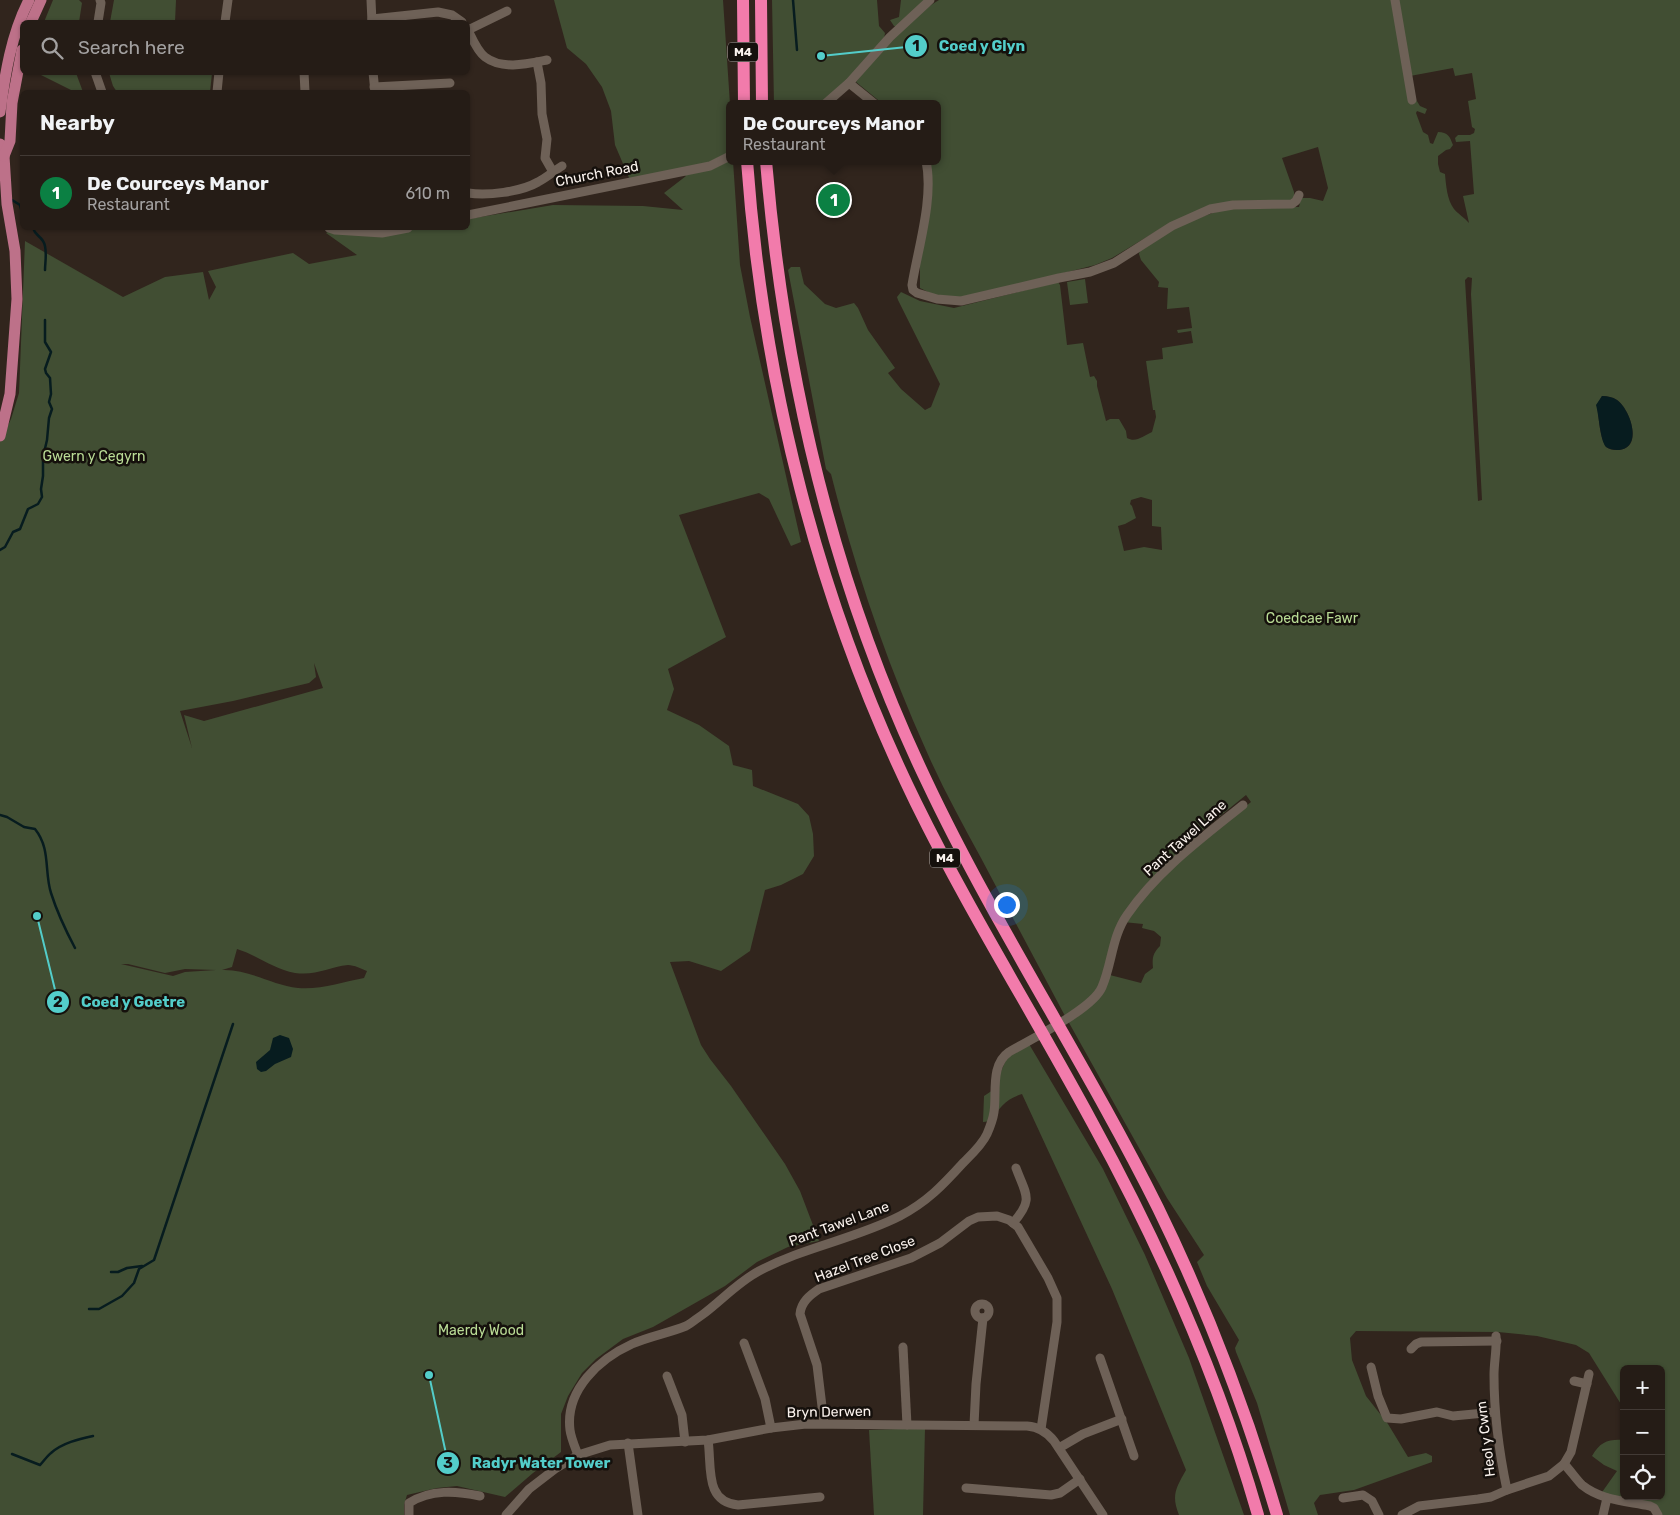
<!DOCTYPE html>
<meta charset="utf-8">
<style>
body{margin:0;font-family:Rubik,sans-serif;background:#312923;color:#f1f3f6}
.controls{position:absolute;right:15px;bottom:15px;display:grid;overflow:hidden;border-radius:8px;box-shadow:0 1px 4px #0004}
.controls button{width:45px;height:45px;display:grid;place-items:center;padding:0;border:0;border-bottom:1px solid #423a35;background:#251c16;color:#f1f3f6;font:25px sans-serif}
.you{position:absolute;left:1006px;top:904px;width:18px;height:18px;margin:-12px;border:4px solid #fff;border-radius:50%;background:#1a73e8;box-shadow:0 0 0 8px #1a73e833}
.badge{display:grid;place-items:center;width:32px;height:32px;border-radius:50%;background:#0b8043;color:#fff;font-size:16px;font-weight:700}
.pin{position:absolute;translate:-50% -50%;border:2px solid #fff;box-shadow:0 1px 5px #0006}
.popup{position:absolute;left:726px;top:100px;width:215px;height:65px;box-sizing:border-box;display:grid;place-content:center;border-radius:8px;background:#251c16;filter:drop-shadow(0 1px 4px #0005);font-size:16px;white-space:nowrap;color:#a3a1a1}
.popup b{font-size:19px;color:#f1f3f6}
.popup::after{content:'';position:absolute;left:50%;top:100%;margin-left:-10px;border:10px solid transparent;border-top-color:#251c16}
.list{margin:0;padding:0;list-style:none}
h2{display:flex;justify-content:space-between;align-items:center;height:65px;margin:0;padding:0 20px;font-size:21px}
h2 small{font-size:16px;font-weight:400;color:#a3a1a1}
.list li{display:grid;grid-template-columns:32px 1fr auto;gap:15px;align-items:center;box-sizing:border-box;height:75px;padding:0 20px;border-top:1px solid #423a35}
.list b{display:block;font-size:19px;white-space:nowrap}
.list p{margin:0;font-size:16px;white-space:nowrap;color:#a3a1a1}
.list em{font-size:16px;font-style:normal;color:#a3a1a1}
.icon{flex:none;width:28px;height:28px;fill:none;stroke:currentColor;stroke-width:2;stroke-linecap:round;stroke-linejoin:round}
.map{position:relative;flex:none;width:1680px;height:1515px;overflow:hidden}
.search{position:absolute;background:#251c16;box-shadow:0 1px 4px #0004;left:20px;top:20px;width:450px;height:55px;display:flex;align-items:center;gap:12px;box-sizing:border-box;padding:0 18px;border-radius:8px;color:#a3a1a1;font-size:19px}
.panel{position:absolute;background:#251c16;box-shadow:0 1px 4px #0004;left:20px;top:90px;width:450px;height:140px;border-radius:8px}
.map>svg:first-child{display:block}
</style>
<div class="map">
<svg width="1680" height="1515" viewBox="0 0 1680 1515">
<rect width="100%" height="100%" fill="#31251d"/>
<!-- green -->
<g fill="#414e33" fill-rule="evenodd">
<path d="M 53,0 L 79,0 L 82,3 L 79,22 L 44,22 Z"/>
<path d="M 114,0 L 176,0 L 175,22 L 110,22 Z"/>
<path d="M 554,0 L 723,0 L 730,104 L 730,161 L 733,161 L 740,265 L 750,317 L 801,542 L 791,546 L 769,499 L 759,493 L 679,515 L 726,637 L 668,669 L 674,689 L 667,710 L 699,725 L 729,746 L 733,765 L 752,770 L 753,786 L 798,804 L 809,816 L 813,834 L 814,856 L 803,874 L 781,885 L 765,890 L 750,951 L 721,971 L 689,961 L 670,962 L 701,1045 L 710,1059 L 731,1086 L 785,1164 L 800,1191 L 819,1241 L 788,1247 L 757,1262 L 725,1286 L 653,1327 L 623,1339 L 596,1359 L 582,1373 L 568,1396 L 561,1414 L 561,1452 L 533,1473 L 505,1497 L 457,1486 L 437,1488 L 407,1495 L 404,1505 L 404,1515 L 0,1515 L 0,442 L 11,419 L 19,393 L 25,241 L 123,297 L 165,277 L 203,272 L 209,300 L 216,287 L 208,271 L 293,253 L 309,264 L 357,255 L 326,233 L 335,228 L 468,228 L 468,219 L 553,205 L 643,206 L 683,210 L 664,193 L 686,176 L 678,169 L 630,180 L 615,145 L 611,111 L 602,87 L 586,64 L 567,48 ZM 314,663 L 323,688 L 204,721 L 184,715 L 192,748 L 180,711 L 233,701 L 309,683 L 316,677 ZM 237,949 C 257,955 273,969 295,973 C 316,976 329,967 348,965 C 354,965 362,969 367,971 L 364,978 C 343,982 320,990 298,988 C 272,985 249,969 222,970 L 232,967 ZM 121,964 L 128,964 L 165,973 L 185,969 L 216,970 L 185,972 L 173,976 Z"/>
<path d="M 772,0 L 877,0 L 879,26 L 885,33 L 884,39 L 825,104 L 774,104 Z"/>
<path d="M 901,0 L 930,0 L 900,27 L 894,26 L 890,20 L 899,17 Z"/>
<path d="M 939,0 L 1680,0 L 1680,1515 L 1658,1515 L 1654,1508 L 1651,1506 L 1624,1502 L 1600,1495 L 1617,1471 L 1604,1465 L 1592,1456 C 1600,1442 1608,1439 1624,1440 L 1624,1496 L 1661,1496 L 1661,1369 L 1624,1369 L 1624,1409 L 1589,1353 L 1576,1345 L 1537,1336 L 1498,1332 L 1356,1331 L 1350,1338 L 1352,1360 L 1366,1396 L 1388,1424 L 1408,1457 L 1426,1453 L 1432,1456 L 1432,1462 L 1354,1490 L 1320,1495 L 1314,1503 L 1318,1515 L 1290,1515 L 1257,1403 L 1236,1352 L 1235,1348 L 1239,1340 L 1207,1286 L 1197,1262 L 1204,1255 L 1167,1198 L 1068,1021 L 1074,1016 L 1075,1013 L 1065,1016 C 1037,963 1009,911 981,858 C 962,823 942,787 926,750 C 886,661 855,569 831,474 L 826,469 L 788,270 L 791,267 L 800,267 L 804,284 L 825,304 L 836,308 L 854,303 L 858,308 L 868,330 L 895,368 L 888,373 L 901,389 L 925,410 L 931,407 L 940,384 L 898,300 L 897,297 L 901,292 L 920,301 L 954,308 L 1058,282 L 1060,285 L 1067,345 L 1083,343 L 1090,377 L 1094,376 L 1097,381 L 1097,386 L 1106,421 L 1110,419 L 1119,419 L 1126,431 L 1127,438 C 1136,443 1143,436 1152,432 L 1156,417 L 1155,410 L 1153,410 L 1146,361 L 1163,359 L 1162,348 L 1193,343 L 1191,331 L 1178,333 L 1177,330 L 1192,328 L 1189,307 L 1167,309 L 1168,288 L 1158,287 L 1159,282 L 1141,260 L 1139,254 L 1140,249 L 1182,224 L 1221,210 L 1239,207 L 1299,207 L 1301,198 L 1310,198 L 1323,201 L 1328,188 L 1318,147 L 1282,158 L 1294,192 L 1294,200 L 1253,202 L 1233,201 L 1210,207 L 1170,223 L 1112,258 L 1095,265 L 990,292 L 960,297 L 948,297 L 934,295 L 920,288 L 920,260 L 924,242 L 921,239 C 926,214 932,186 926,161 L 938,161 L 938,104 L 883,104 L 856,82 C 878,55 909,18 939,0 ZM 1453,68 L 1455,76 L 1472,73 L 1476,99 L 1468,101 L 1472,127 L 1475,129 L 1474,133 L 1470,135 L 1458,135 L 1455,138 L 1456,142 L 1470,141 L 1474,194 L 1463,196 L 1469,223 C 1465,218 1457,213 1454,209 C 1447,200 1446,185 1445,174 L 1440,172 L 1438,164 L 1438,156 L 1446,150 L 1450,149 L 1453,145 C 1450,137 1448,132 1438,132 L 1433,144 L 1430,143 L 1428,135 L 1423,132 L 1416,113 L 1417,111 L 1425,114 L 1427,109 L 1420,106 L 1415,98 L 1410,76 ZM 1468,277 L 1472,278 L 1471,294 L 1482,500 L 1478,501 L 1465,280 ZM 1602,396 C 1608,396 1612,397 1617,400 C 1631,410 1644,450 1617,450 C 1611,450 1606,449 1604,443 C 1599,432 1599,417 1597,405 ZM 1141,497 L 1152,500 L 1152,526 L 1161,527 L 1162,550 L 1144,547 L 1124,551 L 1118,526 L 1125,524 L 1136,518 L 1132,506 L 1130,504 L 1131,500 ZM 1246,795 L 1251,802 L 1203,841 L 1198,834 ZM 1123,922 L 1143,924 L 1142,928 L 1154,931 L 1161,937 L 1160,946 C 1153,953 1152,958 1153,968 L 1145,974 L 1141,983 L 1106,974 Z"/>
<path d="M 37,73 L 76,73 L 83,92 L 75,92 Z"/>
<path d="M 109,73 L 212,73 L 210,92 L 117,92 L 113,86 Z"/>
<path d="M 1085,279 L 1088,303 L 1070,305 L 1067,282 Z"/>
<path d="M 1029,1044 L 1103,1169 L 1145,1255 L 1189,1358 L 1244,1515 L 1179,1515 C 1171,1495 1176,1488 1186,1470 L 1184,1465 L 1112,1289 L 1022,1094 C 1006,1099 999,1107 992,1121 L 983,1122 L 984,1096 L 993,1090 L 1009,1053 Z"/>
<path d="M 925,1428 L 923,1515 L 874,1515 L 869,1430 Z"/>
</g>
<!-- water -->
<g fill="#071c1f">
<path d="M 1602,396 C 1608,396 1612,397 1617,400 C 1631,410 1644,450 1617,450 C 1613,450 1609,449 1606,447 C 1600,440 1599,415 1596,405 Z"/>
<path d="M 280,1035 L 289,1038 L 293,1049 L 291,1057 L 275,1064 L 266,1071 L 261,1072 L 257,1069 L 256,1062 L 270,1050 L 273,1038 Z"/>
</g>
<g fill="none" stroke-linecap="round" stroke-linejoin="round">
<!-- stream -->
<g stroke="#071c1f" stroke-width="2.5">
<path d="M 793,0 L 797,50"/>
<path d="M 12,200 L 20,205 L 22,213"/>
<path d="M 33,228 C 35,235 39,235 43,241 C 48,248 45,262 45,270"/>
<path d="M 0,550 L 5,547 L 13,532 L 20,529 L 28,509 L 38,504 L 42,497 L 41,489 L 43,476 L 43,457 L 47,440 L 49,418 L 52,409 L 49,402 L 51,394 L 50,378 L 46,373 L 45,369 L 51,352 L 45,342 L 45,320"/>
<path d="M 0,815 L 7,817 L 24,827 L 35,829 C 51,849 44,871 51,893 C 57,912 66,931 75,948"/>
<path d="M 111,1272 L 118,1272 L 127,1268 L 142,1266"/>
<path d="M 89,1309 L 99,1309 L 122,1296 L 134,1283 L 139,1269 L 154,1260 L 233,1024"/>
<path d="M 12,1454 L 40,1465 C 44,1461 47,1456 51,1453 C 62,1443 79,1439 93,1436"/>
</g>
<!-- minor -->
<g stroke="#6e6157" stroke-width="9">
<path d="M 371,0 L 372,22"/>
<path d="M 1395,0 L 1412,100"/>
<path d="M 372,19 L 438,12 L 452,15 L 462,22"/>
<path d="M 98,22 L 101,3 L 100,0"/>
<path d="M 225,22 L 228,0"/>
<path d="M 468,30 C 472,38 477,51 485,57 C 502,70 527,64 547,60"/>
<path d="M 468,30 L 507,11"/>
<path d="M 537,62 L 541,83 L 542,114 L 547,139 L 545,158 L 553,172"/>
<path d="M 95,72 L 102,92"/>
<path d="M 304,72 L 305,92"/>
<path d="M 373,72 L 375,92"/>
<path d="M 849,83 L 875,104"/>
<path d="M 374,87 L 450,83"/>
<path d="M 217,92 L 219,72"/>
<path d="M 825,104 L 849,83 L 890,37 L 930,0"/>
<path d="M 926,161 C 934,198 918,248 912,285 L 913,290 L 917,293 L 937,299 L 961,301 L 1059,278 L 1090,272 L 1114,263 L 1172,226 L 1210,209 L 1233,205 L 1292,204 L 1296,201 L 1299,195"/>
<path d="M 468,193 C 487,196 521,192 538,182 C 546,178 554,171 562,166"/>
<path d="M 468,215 L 710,166 L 730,156"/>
<path d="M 329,228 L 335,230 L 382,233 L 408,228"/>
<path d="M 1013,1223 C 1034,1199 1026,1195 1016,1168"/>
<circle cx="982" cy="1311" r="7"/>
<path d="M 744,1343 L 765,1399 L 771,1428"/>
<path d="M 903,1347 L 907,1425"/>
<path d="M 1411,1349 L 1416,1344 L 1421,1342 L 1497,1341"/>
<path d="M 1100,1358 L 1134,1456"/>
<path d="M 1371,1367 L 1378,1396 L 1387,1418 L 1401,1419 L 1437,1412 L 1453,1416 L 1495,1412"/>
<path d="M 667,1376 L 682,1415 L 685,1442"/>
<path d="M 1574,1381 L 1587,1384"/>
<path d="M 824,1423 L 817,1365 L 800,1314 C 801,1302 810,1295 819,1289 L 911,1258 L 940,1243 L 969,1221 L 978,1217 L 997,1216 L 1009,1220 L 1018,1227 L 1048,1278 L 1057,1298 L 1057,1322 L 1041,1429"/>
<path d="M 974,1425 L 976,1384 L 983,1318"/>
<path d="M 708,1440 C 712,1466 704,1502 738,1505 L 820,1497"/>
<path d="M 628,1443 L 638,1515"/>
<path d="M 1059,1448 L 1083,1434 L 1122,1419"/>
<path d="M 578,1455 C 575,1447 571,1438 570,1430 C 565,1390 599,1359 632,1344 C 650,1336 669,1333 686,1326 C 692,1323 697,1318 702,1315 C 721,1301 738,1282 759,1271 C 804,1247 855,1239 900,1216 C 927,1202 943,1185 963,1163 C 972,1154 982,1145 987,1134 C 990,1127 993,1119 994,1112 C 997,1093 990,1065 1009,1052 C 1031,1039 1093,1009 1102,987 C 1112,964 1112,936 1127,915 C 1157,871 1202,838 1243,805"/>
<path d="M 1564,1464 C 1570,1470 1576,1479 1582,1485 C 1602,1501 1627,1501 1650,1506 L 1654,1508 L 1658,1515"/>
<path d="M 966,1488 L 1051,1495 L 1060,1493 L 1080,1479"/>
<path d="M 1507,1490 L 1549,1476 L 1564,1464 L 1571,1452 L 1589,1374"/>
<path d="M 1343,1498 L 1363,1495 L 1372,1501 L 1379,1515"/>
<path d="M 409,1515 L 409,1503 C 431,1489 456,1491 480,1496"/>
<path d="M 506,1515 L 529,1489 L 555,1469 L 578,1455 L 610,1445 L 708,1440 L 771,1428 L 806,1424 L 1027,1426 C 1039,1427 1047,1432 1054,1441 L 1103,1515"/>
<path d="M 1402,1515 L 1419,1506 L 1478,1499 L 1491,1497 L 1507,1490 C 1499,1452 1494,1413 1494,1375 C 1494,1362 1497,1349 1496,1336"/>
<path d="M 1603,1515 L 1607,1498"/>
</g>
<!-- major -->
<g stroke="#bd7189" stroke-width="11">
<path d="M 31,22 L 41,0"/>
<path d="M 0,112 C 5,74 11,35 29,0"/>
<path d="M 0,144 L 4,156 L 7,204 L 15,251 L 17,299 L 10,394 L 0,436"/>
<path d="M 4,156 L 10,141 L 12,103 L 22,50"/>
</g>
<!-- highway -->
<g stroke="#f27bab" stroke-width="12">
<path d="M 743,0 L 744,104"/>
<path d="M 761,0 L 762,104"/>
<path d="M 747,161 C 763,383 818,603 916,803 C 970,913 1035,1016 1093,1124 C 1161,1248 1219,1379 1258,1515"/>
<path d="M 766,161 C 784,376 834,588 927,782 C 996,928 1086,1063 1158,1208 C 1206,1306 1246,1410 1277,1515"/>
</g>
</g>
<g text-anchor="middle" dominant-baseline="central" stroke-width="5" stroke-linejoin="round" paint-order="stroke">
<!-- shield labels -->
<g fill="#15100c" stroke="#b5aeaa" stroke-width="1">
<rect x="728" y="42.5" width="30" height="19" rx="4"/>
<rect x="930" y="848.5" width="30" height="19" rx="4"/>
</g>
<g font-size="12" font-weight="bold" fill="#faf2ed">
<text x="743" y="52">M4</text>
<text x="945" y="858">M4</text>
</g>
<!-- street labels -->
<g font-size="14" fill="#faf2ed" stroke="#15100c">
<text transform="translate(597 174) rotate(-11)">Church Road</text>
<text transform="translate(1185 838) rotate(-42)">Pant Tawel Lane</text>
<text transform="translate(839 1224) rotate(-20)">Pant Tawel Lane</text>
<text transform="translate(865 1259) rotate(-21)">Hazel Tree Close</text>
<text transform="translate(829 1412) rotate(-1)">Bryn Derwen</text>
<text transform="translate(1486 1439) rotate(-97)">Heol y Cwm</text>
</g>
<!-- park labels -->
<g font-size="14" fill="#b9db95" stroke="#15100c">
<text x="94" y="456">Gwern y Cegyrn</text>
<text x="1312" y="618">Coedcae Fawr</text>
<text x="481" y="1330">Maerdy Wood</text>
</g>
</g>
<!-- callouts -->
<path fill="none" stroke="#53cdca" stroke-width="2" d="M821 56L916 46M37 916L58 1002M429 1375L448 1463"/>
<g fill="#53cdca" stroke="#15100c" stroke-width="2">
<circle cx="821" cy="56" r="5"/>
<circle cx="37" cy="916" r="5"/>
<circle cx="429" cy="1375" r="5"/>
<circle cx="916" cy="46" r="12"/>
<circle cx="58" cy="1002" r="12"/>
<circle cx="448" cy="1463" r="12"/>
</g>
<g font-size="15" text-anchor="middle" font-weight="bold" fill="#111">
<text x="916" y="51">1</text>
<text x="58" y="1007">2</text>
<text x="448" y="1468">3</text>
</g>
<g font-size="15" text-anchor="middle" font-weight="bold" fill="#53cdca" stroke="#15100c" stroke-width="5" stroke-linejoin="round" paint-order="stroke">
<text x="982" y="51">Coed y Glyn</text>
<text x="133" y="1007">Coed y Goetre</text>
<text x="541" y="1468">Radyr Water Tower</text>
</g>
</svg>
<div class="controls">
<button>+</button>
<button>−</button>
<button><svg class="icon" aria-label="locate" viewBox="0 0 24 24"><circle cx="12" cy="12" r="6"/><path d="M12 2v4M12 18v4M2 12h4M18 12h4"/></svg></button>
</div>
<div class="you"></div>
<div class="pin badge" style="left:834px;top:200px">1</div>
<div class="popup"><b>De Courceys Manor</b>Restaurant</div>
<div class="search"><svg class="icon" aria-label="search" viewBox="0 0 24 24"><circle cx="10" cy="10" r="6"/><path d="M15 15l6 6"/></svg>Search here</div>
<section class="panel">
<h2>Nearby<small></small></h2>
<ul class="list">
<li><span class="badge">1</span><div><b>De Courceys Manor</b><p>Restaurant</p></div><em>610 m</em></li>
</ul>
</section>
</div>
